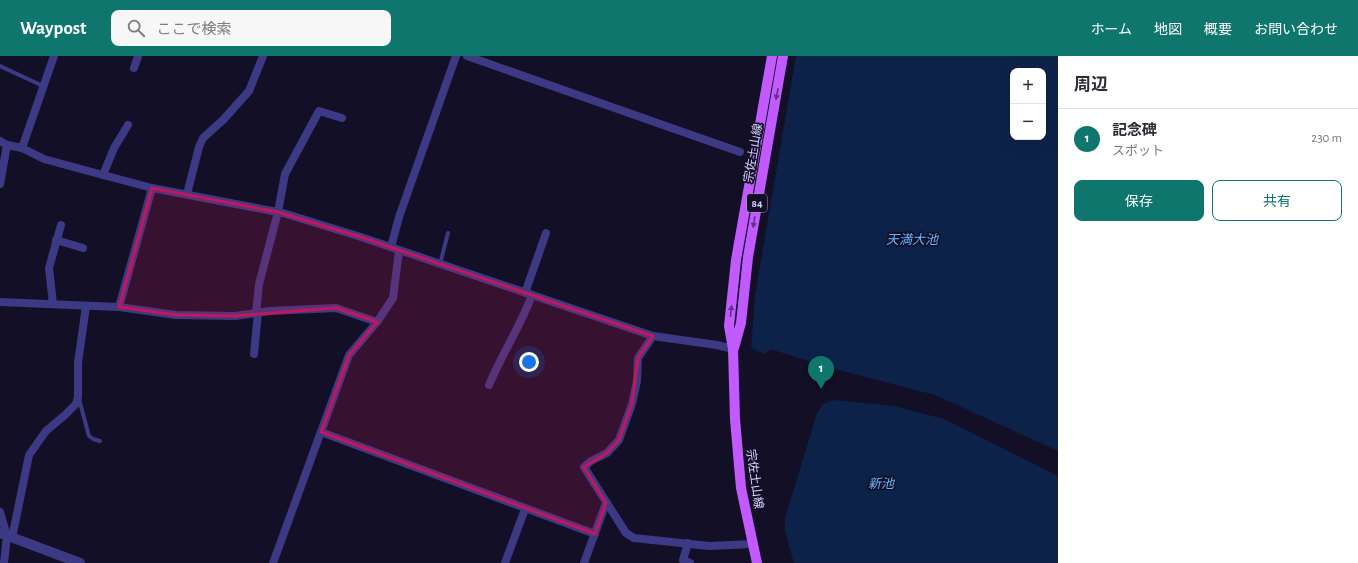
<!DOCTYPE html>
<html lang="ja">
<meta charset="utf-8">
<style>
body{margin:0;font-family:"Alegreya Sans","Noto Sans JP",sans-serif;background:#f7f7f7;color:#2b2b33}
.controls{position:absolute;right:12px;top:12px;display:grid;overflow:hidden;border-radius:8px;box-shadow:0 4px 16px #0002}
.controls button{width:36px;height:36px;display:grid;place-items:center;padding:0;border:0;border-bottom:1px solid #e1e1e2;background:#fff;color:#2b2b33;font:20px sans-serif}
.you{position:absolute;left:529px;top:306px;width:14px;height:14px;margin:-10px;border:3px solid #fff;border-radius:50%;background:#1a73e8;box-shadow:0 0 0 6px #1a73e833}
.badge{display:grid;place-items:center;width:26px;height:26px;border-radius:50%;background:#0f766e;color:#fff;font-size:13px;font-weight:700}
.pin{position:absolute;translate:-50% -33px;filter:drop-shadow(0 1px 2px #0008)}
.pin::after{content:'';position:absolute;top:21px;width:14px;height:12px;background:inherit;clip-path:polygon(0 0,100% 0,50% 100%)}
.list{margin:0;padding:0;list-style:none}
h2{display:flex;justify-content:space-between;align-items:center;height:52px;margin:0;padding:0 16px;font-size:17px}
h2 small{font-size:13px;font-weight:400;color:#7c7c81}
.list li{display:grid;grid-template-columns:26px 1fr auto;gap:12px;align-items:center;box-sizing:border-box;height:60px;padding:0 16px;border-top:1px solid #e1e1e2}
.list b{display:block;font-size:15px;white-space:nowrap}
.list p{margin:0;font-size:13px;white-space:nowrap;color:#7c7c81}
.list em{font-size:13px;font-style:normal;color:#7c7c81}
.actions{display:flex;gap:8px;padding:12px 16px}
.actions a{flex:1;padding:9px 0;border:1px solid #0f766e;border-radius:8px;text-align:center;font-size:14px;color:#0f766e}
.actions .main{background:#0f766e;color:#fff}
.icon{flex:none;width:22px;height:22px;fill:none;stroke:currentColor;stroke-width:2;stroke-linecap:round;stroke-linejoin:round}
.map{position:relative;flex:none;width:1058px;height:507px;overflow:hidden}
header{display:flex;align-items:center;gap:24px;box-sizing:border-box;height:56px;padding:0 20px;background:#0f766e;color:#fff}
header strong{font-size:19px}
nav{display:flex;gap:22px;margin-inline-start:auto;font-size:14px}
.search{width:280px;height:36px;background:#f7f7f7;display:flex;align-items:center;gap:10px;box-sizing:border-box;padding:0 14px;border-radius:8px;color:#7c7c81;font-size:15px}
main{display:flex}
aside{flex:1;background:#fff}
.map>svg:first-child{display:block}
</style>
<header>
<strong>Waypost</strong>
<div class="search"><svg class="icon" aria-label="search" viewBox="0 0 24 24"><circle cx="10" cy="10" r="6"/><path d="M15 15l6 6"/></svg>ここで検索</div>
<nav><a>ホーム</a><a>地図</a><a>概要</a><a>お問い合わせ</a></nav>
</header>
<main>
<div class="map">
<svg width="1058" height="507" viewBox="0 0 1058 507">
<rect width="100%" height="100%" fill="#130f26"/>
<!-- water -->
<g fill="#0c2248" fill-rule="evenodd">
<path d="M 796,0 L 1058,0 L 1058,395 L 935,339 L 831,312 L 770,293 L 764,298 L 751,292 L 755,239 ZM 1013,15 L 1043,15 L 1043,81 L 1013,81 Z"/>
<path d="M 834,344 L 894,350 L 944,363 L 1058,420 L 1058,507 L 794,507 L 785,476 L 785,462 L 817,357 L 823,348 Z"/>
</g>
<g fill="none" stroke-linecap="round" stroke-linejoin="round">
<!-- service -->
<g stroke="#3d3a85" stroke-width="4">
<path d="M 0,10 L 43,30"/>
<path d="M 440,208 L 448,177"/>
<path d="M 79,343 L 89,380 L 93,383 L 100,385"/>
</g>
<!-- minor -->
<g stroke="#3d3a85" stroke-width="8">
<path d="M 467,0 L 740,96"/>
<path d="M 134,12 L 138,0"/>
<path d="M 0,85 L 7,89 L 22,92 L 44,103 L 103,119 L 152,132 L 283,157 L 361,181 L 653,280 L 717,289 L 733,293"/>
<path d="M 22,92 L 54,0"/>
<path d="M 103,119 L 114,92 L 128,69"/>
<path d="M 0,128 L 7,89"/>
<path d="M 187,138 L 199,91 L 203,82 L 223,64 L 249,35 L 263,0"/>
<path d="M 56,184 L 83,192"/>
<path d="M 391,191 L 399,161 L 456,0"/>
<path d="M 525,237 L 546,177"/>
<path d="M 0,246 L 119,251 L 176,259 L 235,260 L 270,255 L 336,252 L 377,266"/>
<path d="M 53,248 L 49,212 L 61,169"/>
<path d="M 119,251 L 152,132"/>
<path d="M 256,257 L 259,228 L 278,156 L 285,118 L 319,55 L 342,62"/>
<path d="M 653,280 L 638,302 L 637,325 L 632,348 L 619,384 L 607,397 L 591,405 L 584,411 L 626,477 L 634,482 L 709,490 L 752,488"/>
<path d="M 254,298 L 258,257"/>
<path d="M 489,329 C 502,298 520,271 532,239"/>
<path d="M 321,376 L 595,478"/>
<path d="M 0,456 L 7,480 L 4,507"/>
<path d="M 12,482 L 29,399 L 46,375 L 65,359 L 76,348 L 78,341 L 78,307 L 86,250"/>
<path d="M 688,487 L 683,504 L 690,507"/>
<path d="M 273,507 L 349,299 L 377,266 L 393,242 L 399,195"/>
<path d="M 505,507 L 525,453"/>
<path d="M 584,507 L 606,447"/>
</g>
<!-- tertiary -->
<path stroke="#3d3a85" stroke-width="10" d="M 0,477 L 80,507"/>
<!-- primary -->
<g stroke="#c25bff" stroke-width="10">
<path d="M 734,292 L 741,267 L 748,201 L 783,0"/>
<path d="M 757,507 L 741,432 L 735,363 L 733,293 L 729,270 L 736,204 L 772,0"/>
</g>
</g>
<!-- one-way arrows -->
<defs><path id="oneway-solid" d="M-6-.8H1V-3.2L6.5 0L1 3.2V.8H-6Z"/></defs>
<g fill="#623188">
<use href="#oneway-solid" transform="translate(777 38) rotate(101)"/>
<use href="#oneway-solid" transform="translate(754 166) rotate(99)"/>
<use href="#oneway-solid" transform="translate(731 255) rotate(-84)"/>
</g>
<!-- marked area -->
<path fill="#c2185b" fill-opacity="0.2" stroke="#c2185b" stroke-width="3" stroke-linejoin="round" d="M 152,132 L 278,156 L 361,181 L 653,280 L 638,302 L 632,348 L 619,384 L 607,397 L 584,411 L 606,447 L 595,478 L 321,376 L 349,299 L 377,266 L 336,252 L 235,260 L 176,259 L 119,251 Z"/>
<g text-anchor="middle" dominant-baseline="central" stroke-width="3.5" stroke-linejoin="round" paint-order="stroke">
<!-- shield labels -->
<rect fill="#130f26" stroke="#9e99be" stroke-width="1" x="747" y="138" width="20" height="18" rx="3"/>
<g font-size="11" font-weight="bold" fill="#d9d4ff">
<text x="757" y="147">84</text>
</g>
<!-- street labels -->
<g font-size="12" fill="#d9d4ff" stroke="#130f26">
<text transform="translate(753 97) rotate(-80)">宗佐土山線</text>
<text transform="translate(755 423) rotate(82)">宗佐土山線</text>
</g>
<!-- water labels -->
<g font-size="13" font-style="italic" fill="#62b6ff" stroke="#130f26">
<text x="912" y="184">天満大池</text>
<text x="881" y="428">新池</text>
</g>
</g>
</svg>
<div class="controls">
<button>+</button>
<button>−</button>
</div>
<div class="you"></div>
<div class="pin badge" style="left:821px;top:333px">1</div>
</div>
<aside>
<h2>周辺<small></small></h2>
<ul class="list">
<li><span class="badge">1</span><div><b>記念碑</b><p>スポット</p></div><em>230 m</em></li>
</ul>
<div class="actions"><a class="main">保存</a><a>共有</a></div>
</aside>
</main>
